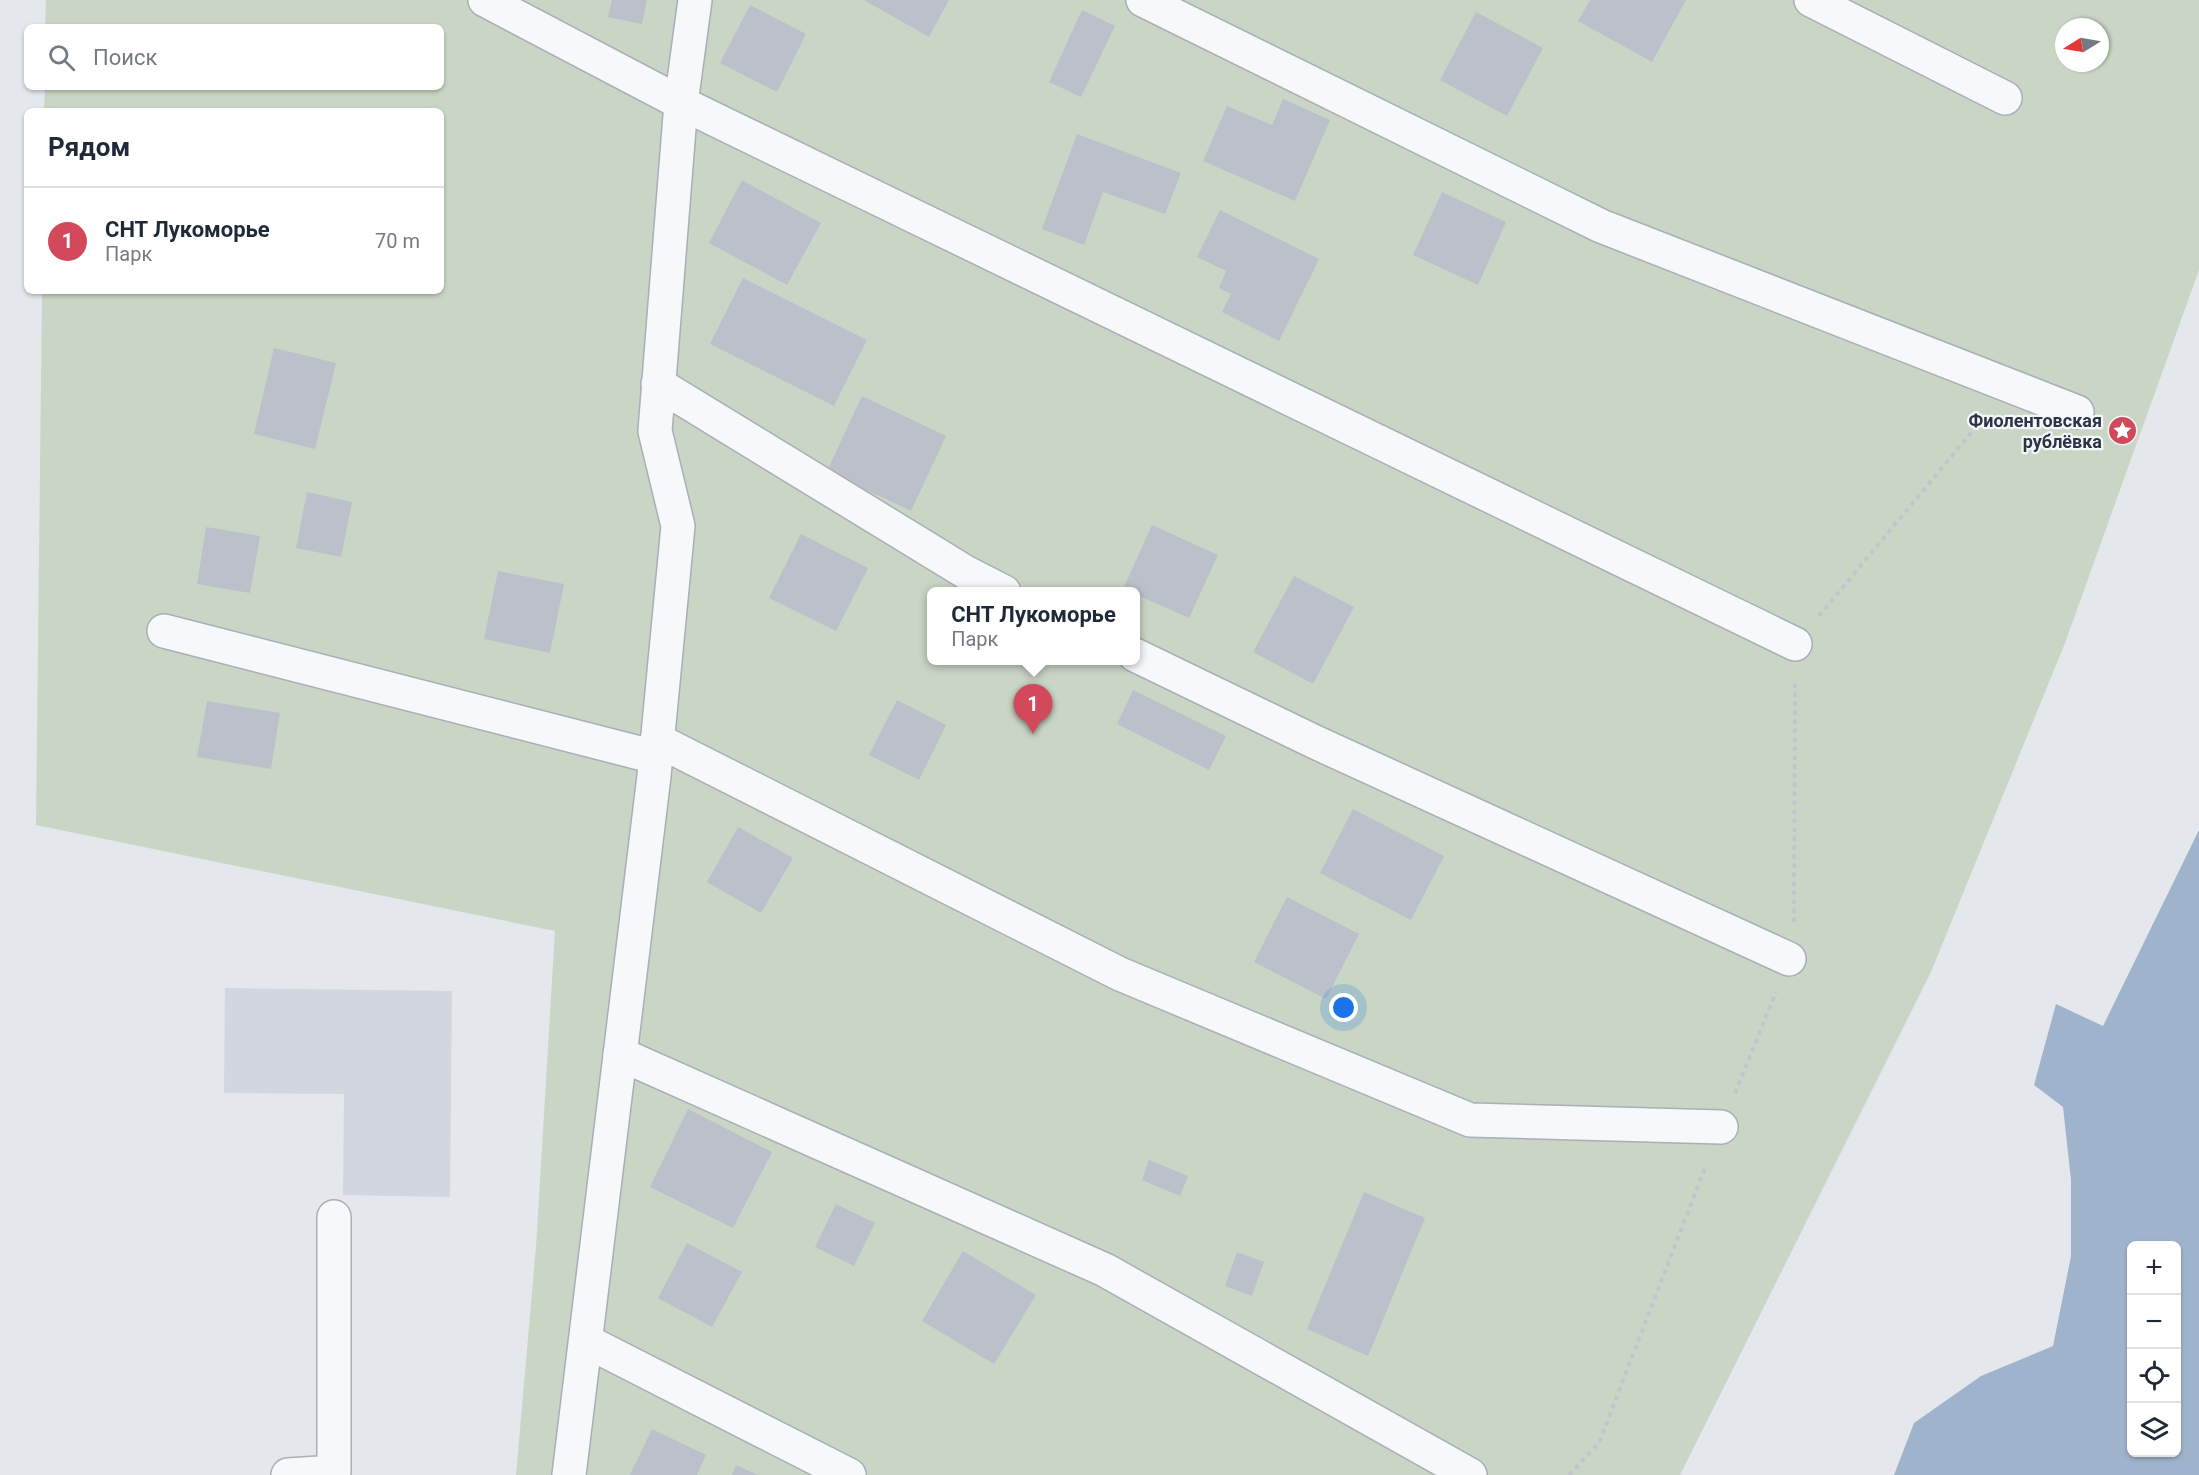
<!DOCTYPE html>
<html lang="ru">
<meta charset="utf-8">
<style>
body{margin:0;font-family:Roboto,sans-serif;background:#f6f6f7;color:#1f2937}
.controls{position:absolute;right:18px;bottom:18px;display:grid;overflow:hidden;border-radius:9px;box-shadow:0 2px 4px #0004}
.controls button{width:54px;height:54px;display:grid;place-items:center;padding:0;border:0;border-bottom:2px solid #e0e1e3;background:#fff;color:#1f2937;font:30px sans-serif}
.compass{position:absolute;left:2055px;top:18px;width:54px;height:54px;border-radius:50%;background:#fff;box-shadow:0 2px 4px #0004;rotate:259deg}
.you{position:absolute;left:1344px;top:1008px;width:21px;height:21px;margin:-15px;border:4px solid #fff;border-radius:50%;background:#1a73e8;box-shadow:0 0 0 9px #1a73e833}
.badge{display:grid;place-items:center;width:39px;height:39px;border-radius:50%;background:#d1495b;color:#fff;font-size:20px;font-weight:700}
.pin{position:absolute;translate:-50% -50px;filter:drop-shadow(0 2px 3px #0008)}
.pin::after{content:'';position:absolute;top:32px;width:21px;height:18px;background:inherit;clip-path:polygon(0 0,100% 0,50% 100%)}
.popup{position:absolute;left:927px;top:587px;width:213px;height:78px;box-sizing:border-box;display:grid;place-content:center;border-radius:9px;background:#fff;filter:drop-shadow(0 2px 4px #0005);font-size:20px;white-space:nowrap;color:#747a83}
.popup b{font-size:22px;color:#1f2937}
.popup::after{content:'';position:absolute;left:50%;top:100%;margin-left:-12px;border:12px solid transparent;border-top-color:#fff}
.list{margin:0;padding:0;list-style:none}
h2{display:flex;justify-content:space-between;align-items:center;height:78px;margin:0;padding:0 24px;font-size:26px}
h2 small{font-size:20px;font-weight:400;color:#747a83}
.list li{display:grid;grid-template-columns:39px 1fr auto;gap:18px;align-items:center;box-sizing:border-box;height:108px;padding:0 24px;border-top:2px solid #e0e1e3}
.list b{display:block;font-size:22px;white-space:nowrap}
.list p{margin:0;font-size:20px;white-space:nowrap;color:#747a83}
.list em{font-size:20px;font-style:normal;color:#747a83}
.icon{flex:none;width:33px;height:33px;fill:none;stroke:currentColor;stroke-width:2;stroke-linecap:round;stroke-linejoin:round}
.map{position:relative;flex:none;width:2199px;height:1475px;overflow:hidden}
.search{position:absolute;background:#fff;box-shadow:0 2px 4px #0004;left:24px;top:24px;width:420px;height:66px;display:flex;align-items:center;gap:15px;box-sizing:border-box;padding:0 21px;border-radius:9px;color:#747a83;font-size:22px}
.panel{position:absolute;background:#fff;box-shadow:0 2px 4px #0004;left:24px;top:108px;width:420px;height:186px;border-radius:9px}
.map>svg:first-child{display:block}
</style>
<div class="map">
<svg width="2199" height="1475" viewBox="0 0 2199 1475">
<rect width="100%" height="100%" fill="#e4e7ec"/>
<!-- built -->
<path fill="#d2d6de" d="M 225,988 L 452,991 L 450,1197 L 343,1195 L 344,1094 L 224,1093 Z"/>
<!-- green -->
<path fill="#c9d6c5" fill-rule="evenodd" d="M 46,0 L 2199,0 L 2199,270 L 2065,643 L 1931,972 L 1680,1475 L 516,1475 L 536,1247 L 555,931 L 36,825 L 42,291 L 441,291 L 441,111 L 44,111 L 45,87 L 441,87 L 441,27 L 45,27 ZM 2064,27 L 2100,27 L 2100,63 L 2064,63 ZM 931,592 L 1135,592 L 1135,660 L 931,660 Z"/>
<!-- water -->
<path fill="#9fb4cc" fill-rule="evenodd" d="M 2199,830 L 2199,1475 L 1894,1475 L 1914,1423 L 1981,1376 L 2053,1346 L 2071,1256 L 2071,1180 L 2063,1107 L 2034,1085 L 2056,1004 L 2103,1026 ZM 2132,1246 L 2176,1246 L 2176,1452 L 2132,1452 Z"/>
<!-- building -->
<g fill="#bbc0ca">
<path d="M 612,0 L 647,0 L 642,24 L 608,17 Z"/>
<path d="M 864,0 L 949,0 L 929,37 Z"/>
<path d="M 1590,0 L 1686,0 L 1652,62 L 1578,21 Z"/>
<path d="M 750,5 L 806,34 L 777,92 L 720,63 Z"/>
<path d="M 1082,10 L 1115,26 L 1081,97 L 1049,82 Z"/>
<path d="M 1476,12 L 1543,48 L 1507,116 L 1440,80 Z"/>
<path d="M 1283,99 L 1330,120 L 1295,201 L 1203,161 L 1227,106 L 1272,125 Z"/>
<path d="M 1077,134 L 1181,173 L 1165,214 L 1103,192 L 1084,245 L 1042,229 Z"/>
<path d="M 742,180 L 821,223 L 787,285 L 709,243 Z"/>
<path d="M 1442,192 L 1506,222 L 1478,285 L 1413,255 Z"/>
<path d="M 1220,210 L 1319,259 L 1279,341 L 1222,312 L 1231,294 L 1219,288 L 1226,271 L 1197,257 Z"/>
<path d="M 743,278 L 867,340 L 834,406 L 710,344 Z"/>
<path d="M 274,348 L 336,363 L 315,449 L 254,434 Z"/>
<path d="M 862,396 L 946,436 L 911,511 L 827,471 Z"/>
<path d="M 307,492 L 352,502 L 341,557 L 296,548 Z"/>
<path d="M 1152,525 L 1218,555 L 1189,618 L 1135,594 L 1135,592 L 1123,589 Z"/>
<path d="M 206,527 L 260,536 L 250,593 L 197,584 Z"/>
<path d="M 801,534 L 868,568 L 836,631 L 769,598 Z"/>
<path d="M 498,571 L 564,584 L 550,653 L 484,639 Z"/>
<path d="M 1294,576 L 1354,607 L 1313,684 L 1253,652 Z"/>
<path d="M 1133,690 L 1226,736 L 1209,770 L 1117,724 Z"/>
<path d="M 897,700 L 946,725 L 919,780 L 869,755 Z"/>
<path d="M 207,701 L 280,713 L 271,769 L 197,757 Z"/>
<path d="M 1353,809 L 1444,856 L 1411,920 L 1320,873 Z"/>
<path d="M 738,827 L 793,858 L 761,913 L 707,882 Z"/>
<path d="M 1287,897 L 1359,934 L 1326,999 L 1254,962 Z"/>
<path d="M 688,1109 L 772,1152 L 733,1228 L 650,1187 Z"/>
<path d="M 1149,1160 L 1188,1176 L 1180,1196 L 1142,1180 Z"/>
<path d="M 1364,1192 L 1425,1218 L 1368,1356 L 1307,1329 Z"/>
<path d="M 836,1204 L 875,1223 L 854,1266 L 815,1247 Z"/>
<path d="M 687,1243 L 742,1272 L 712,1327 L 658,1298 Z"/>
<path d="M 963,1251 L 1036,1295 L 994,1364 L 922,1321 Z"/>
<path d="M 1237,1252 L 1264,1262 L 1252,1296 L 1225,1286 Z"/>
<path d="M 652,1429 L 706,1455 L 697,1475 L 630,1475 Z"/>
<path d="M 736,1465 L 758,1475 L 732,1475 Z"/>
</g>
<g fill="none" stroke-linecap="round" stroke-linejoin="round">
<defs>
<g id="minor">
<path d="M 485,0 L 681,103 L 655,431 L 678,526 L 654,776 L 569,1475"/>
<path d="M 695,0 L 681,103 L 1795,644"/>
<path d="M 1143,0 L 1601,226 L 2077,412"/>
<path d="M 1811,0 L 2005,98"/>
<path d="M 658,384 L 967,573 L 1004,592"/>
<path d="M 164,631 L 655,757"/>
<path d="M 1135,655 L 1315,742 L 1789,959"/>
<path d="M 657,740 L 1120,974 L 1470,1120 L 1721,1127"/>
<path d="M 620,1054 L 1105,1270 L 1470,1475"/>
<path d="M 586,1341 L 849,1475"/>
<path d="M 288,1475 L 334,1472 L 334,1217"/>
</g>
</defs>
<!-- minor casing -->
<use href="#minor" stroke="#a9aeb7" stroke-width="36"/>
<!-- path -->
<g stroke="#c2c5cb" stroke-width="4" stroke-dasharray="4.5 4.5" stroke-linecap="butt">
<path d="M 1819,616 L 1985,416"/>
<path d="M 1794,922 L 1795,680"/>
<path d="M 1735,1093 L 1776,992"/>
<path d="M 1569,1475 L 1599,1443 L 1706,1165"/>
</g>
<!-- minor -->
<use href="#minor" stroke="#f7f8fa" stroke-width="33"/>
</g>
<!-- icons -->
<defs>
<symbol id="sight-disc" viewBox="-11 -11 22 22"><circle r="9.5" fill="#d1495b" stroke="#f4f6f9"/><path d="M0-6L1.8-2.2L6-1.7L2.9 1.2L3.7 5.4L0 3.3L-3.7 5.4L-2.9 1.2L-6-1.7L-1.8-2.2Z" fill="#fff"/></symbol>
</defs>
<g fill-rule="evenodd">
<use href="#sight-disc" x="2106" y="414" width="33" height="33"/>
</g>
<g text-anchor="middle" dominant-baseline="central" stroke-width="4.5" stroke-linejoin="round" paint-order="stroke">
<!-- poi labels -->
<g font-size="18" font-weight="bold" fill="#2b3445" stroke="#f4f6f9" text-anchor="end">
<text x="2102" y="420">Фиолентовская<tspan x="2102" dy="21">рублёвка</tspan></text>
</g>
</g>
</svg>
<div class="controls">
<button>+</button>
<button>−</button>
<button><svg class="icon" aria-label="locate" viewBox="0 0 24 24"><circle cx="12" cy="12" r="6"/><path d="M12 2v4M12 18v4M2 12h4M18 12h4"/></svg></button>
<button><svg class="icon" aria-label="layers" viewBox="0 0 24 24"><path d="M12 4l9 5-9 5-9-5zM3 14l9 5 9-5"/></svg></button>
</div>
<svg class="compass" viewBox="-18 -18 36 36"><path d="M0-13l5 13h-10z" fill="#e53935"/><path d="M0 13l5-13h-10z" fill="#747a83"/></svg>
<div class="you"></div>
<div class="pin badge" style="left:1033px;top:734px">1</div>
<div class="popup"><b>СНТ Лукоморье</b>Парк</div>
<div class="search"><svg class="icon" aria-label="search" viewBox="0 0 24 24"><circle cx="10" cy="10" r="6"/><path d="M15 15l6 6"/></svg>Поиск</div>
<section class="panel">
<h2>Рядом<small></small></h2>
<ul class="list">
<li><span class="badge">1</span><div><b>СНТ Лукоморье</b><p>Парк</p></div><em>70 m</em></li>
</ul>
</section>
</div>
